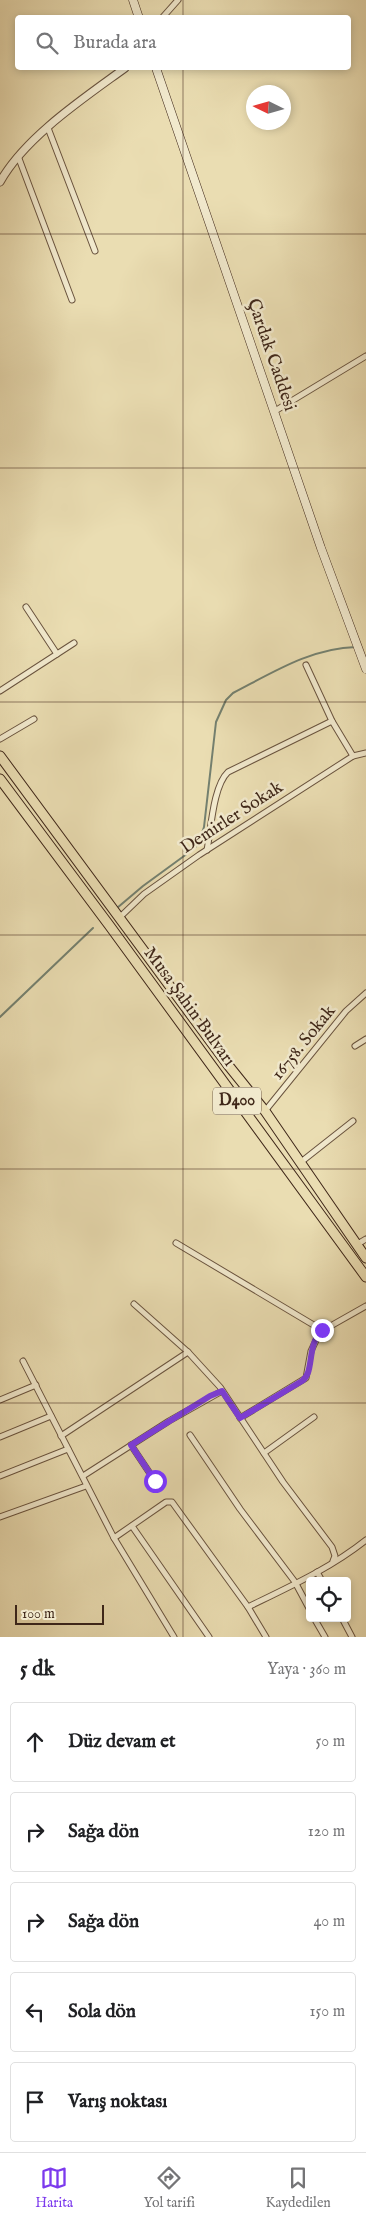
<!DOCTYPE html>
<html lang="tr">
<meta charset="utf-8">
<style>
body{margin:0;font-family:"IM FELL English",serif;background:#f6f6f6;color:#202124}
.controls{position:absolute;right:15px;bottom:15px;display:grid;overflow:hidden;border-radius:5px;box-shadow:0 2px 8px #0003}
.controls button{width:45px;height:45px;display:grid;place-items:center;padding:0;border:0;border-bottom:1px solid #e0e0e0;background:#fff;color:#202124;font:25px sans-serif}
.compass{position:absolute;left:246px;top:85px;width:45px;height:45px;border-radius:50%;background:#fff;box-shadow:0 2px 8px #0003;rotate:275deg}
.scale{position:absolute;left:15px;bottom:12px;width:89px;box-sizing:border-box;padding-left:5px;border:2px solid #3f2719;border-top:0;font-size:14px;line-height:18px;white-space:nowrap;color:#3f2719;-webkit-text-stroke:4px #f1e9cd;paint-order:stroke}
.stop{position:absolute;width:15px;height:15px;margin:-11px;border:4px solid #7c3aed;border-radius:50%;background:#fff}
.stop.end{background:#7c3aed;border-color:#fff;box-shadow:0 1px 5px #0008}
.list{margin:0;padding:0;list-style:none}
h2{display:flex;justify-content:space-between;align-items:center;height:65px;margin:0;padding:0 20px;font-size:21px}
h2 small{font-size:16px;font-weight:400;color:#757577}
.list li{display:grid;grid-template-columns:32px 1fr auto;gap:15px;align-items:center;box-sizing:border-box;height:80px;margin:0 10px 10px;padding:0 10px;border:1px solid #e0e0e0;border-radius:5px}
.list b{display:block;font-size:19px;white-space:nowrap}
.list em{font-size:16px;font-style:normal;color:#757577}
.icon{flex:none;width:28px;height:28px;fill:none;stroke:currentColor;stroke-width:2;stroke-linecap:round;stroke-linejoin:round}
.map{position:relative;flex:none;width:366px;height:1637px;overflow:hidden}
.search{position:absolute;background:#fff;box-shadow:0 2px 8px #0003;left:15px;right:15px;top:15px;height:55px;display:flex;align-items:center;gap:12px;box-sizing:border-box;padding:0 18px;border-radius:5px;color:#757577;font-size:19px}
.sheet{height:515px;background:#fff}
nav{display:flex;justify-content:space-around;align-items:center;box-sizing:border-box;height:70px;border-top:1px solid #e0e0e0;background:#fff;font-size:14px;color:#757577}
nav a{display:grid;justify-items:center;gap:2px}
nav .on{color:#7c3aed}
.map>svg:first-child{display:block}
</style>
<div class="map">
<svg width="366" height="1637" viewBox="0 0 366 1637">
<rect width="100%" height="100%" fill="#eaddb2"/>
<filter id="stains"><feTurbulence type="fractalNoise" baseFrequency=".004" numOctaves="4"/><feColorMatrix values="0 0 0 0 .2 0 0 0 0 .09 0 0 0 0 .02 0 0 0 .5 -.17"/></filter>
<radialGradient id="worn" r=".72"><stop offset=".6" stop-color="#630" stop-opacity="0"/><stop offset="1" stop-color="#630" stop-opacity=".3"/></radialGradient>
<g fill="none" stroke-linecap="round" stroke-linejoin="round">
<!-- stream -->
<g stroke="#74806f" stroke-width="2">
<path d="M 117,908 L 143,886 L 195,848 L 200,839 L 204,827 L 216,722 L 226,700 L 233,693 C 272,673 311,648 356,647"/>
<path d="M 0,1017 L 93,928"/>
</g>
<defs>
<g id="minor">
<path d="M 162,18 L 178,0"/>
<path d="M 48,128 L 95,251"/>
<path d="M 18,156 L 72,300"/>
<path d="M 275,411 L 366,356"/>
<path d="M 26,607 L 57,654"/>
<path d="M 306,665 L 332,721 L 353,756"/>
<path d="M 0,691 L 74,643"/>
<path d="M 0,739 L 34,719"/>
<path d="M 207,850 C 211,830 213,786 228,772 L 332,721"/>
<path d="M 119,918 L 144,894 L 199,855 L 353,756 L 366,753"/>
<path d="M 355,1046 L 366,1039"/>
<path d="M 265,1111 L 346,1011 L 366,993"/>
<path d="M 301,1162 L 353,1121"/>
<path d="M 176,1243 L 322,1330"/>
<path d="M 356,1245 L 366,1239"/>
<path d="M 134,1304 L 188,1352 L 220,1387 L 283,1482 L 332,1547 L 335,1556 L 333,1561"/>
<path d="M 23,1361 L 114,1538 L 174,1637"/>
<path d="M 0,1400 L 36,1385"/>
<path d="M 240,1418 L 306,1378 L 311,1351 L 320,1332 L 366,1306"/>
<path d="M 190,1435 L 240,1509 L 295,1582 L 310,1610"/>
<path d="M 61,1436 L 188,1352"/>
<path d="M 0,1437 L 51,1416"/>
<path d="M 131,1445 L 155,1481"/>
<path d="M 264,1453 L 314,1417"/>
<path d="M 0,1476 L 68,1449"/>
<path d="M 83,1476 L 169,1421 L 222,1391"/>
<path d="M 0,1517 L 86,1486"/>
<path d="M 132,1526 L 209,1637"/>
<path d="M 114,1538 L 166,1502 L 172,1502 L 248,1607 L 266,1637"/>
<path d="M 317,1572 L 322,1581"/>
<path d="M 248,1607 C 289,1587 331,1568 366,1540"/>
<path d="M 314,1618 L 325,1637"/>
<path d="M 342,1618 L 352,1637"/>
</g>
<path id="tertiary" d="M 0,182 C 25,137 84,98 125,68"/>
<g id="secondary">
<path d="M 133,0 L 139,18"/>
<path d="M 156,68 L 321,548 L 366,669"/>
</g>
<g id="trunk">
<path d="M 0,756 L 228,1065 L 265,1111 L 366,1258"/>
<path d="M 0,779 L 109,925 L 366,1277"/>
</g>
</defs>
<!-- minor casing -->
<use href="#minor" stroke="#6a543f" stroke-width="7"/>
<!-- tertiary casing -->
<use href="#tertiary" stroke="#6a543f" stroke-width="9"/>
<!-- secondary casing -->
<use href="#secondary" stroke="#3f2719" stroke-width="9"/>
<!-- trunk casing -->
<use href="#trunk" stroke="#3f2719" stroke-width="11"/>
<!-- minor -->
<use href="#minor" stroke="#f1e9cd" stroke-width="5"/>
<!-- tertiary -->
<use href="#tertiary" stroke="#f1e9cd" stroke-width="7"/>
<!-- secondary -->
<use href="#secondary" stroke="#f1e9cd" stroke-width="8"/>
<!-- trunk -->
<use href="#trunk" stroke="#eaddb2" stroke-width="9"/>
</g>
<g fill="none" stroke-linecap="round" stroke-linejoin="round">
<!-- route -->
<path stroke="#7c3aed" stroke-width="6" d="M 155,1481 L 131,1445 L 210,1396 L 222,1391 L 240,1418 L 302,1381 C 315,1372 306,1346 322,1330"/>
</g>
<!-- grid -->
<path fill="none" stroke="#3f2719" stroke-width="1" stroke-opacity="0.55" d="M 183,0 L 183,18M 183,68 L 183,1637M 0,234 L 366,234M 0,468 L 366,468M 0,702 L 366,702M 0,935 L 366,935M 0,1169 L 366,1169M 0,1403 L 366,1403"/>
<g text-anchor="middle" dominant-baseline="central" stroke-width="5" stroke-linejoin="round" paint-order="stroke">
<!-- shield labels -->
<rect fill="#f1e9cd" stroke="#74614f" stroke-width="1" x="213" y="1087.5" width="48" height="27" rx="4"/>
<g font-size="16" font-weight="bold" fill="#3f2719">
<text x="237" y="1101">D400</text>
</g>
<!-- street labels -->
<g font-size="18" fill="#3f2719" stroke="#f1e9cd">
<text transform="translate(271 355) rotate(71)">Çardak Caddesi</text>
<text transform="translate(232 818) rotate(-33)">Demirler Sokak</text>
<text transform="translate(189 1007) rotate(54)">Musa Şahin Bulvarı</text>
<text transform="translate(304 1043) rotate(-51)">16758. Sokak</text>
</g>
</g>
<rect width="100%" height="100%" filter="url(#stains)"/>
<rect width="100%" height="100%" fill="url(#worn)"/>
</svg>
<div class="controls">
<button><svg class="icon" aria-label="locate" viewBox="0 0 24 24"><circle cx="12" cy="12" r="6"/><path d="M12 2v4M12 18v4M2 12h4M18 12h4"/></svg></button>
</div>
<svg class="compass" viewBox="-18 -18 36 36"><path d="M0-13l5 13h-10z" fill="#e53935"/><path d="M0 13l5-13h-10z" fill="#757577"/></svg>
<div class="scale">100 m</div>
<div class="stop" style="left:155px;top:1481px"></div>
<div class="stop end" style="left:322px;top:1330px"></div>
<div class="search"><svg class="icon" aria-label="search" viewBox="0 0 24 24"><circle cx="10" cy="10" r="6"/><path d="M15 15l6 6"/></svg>Burada ara</div>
</div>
<section class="sheet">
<h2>5 dk<small>Yaya · 360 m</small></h2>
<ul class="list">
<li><svg class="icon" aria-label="ahead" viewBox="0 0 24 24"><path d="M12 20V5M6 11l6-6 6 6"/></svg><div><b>Düz devam et</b></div><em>50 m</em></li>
<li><svg class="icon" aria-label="right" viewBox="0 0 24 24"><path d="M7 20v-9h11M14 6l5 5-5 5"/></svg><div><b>Sağa dön</b></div><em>120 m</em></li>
<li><svg class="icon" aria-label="right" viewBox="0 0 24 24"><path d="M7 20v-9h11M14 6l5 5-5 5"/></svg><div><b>Sağa dön</b></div><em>40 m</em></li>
<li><svg class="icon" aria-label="left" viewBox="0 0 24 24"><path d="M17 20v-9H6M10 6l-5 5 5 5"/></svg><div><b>Sola dön</b></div><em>150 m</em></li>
<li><svg class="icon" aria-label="arrive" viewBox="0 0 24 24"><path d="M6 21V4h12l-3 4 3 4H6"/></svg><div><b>Varış noktası</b></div></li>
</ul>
</section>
<nav>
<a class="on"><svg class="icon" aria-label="map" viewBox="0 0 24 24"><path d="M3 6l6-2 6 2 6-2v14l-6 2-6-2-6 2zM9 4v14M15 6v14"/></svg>Harita</a>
<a><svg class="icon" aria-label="directions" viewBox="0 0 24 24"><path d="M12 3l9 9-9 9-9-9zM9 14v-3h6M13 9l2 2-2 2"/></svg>Yol tarifi</a>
<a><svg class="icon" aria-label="saved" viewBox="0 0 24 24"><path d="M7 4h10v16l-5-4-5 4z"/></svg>Kaydedilen</a>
</nav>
